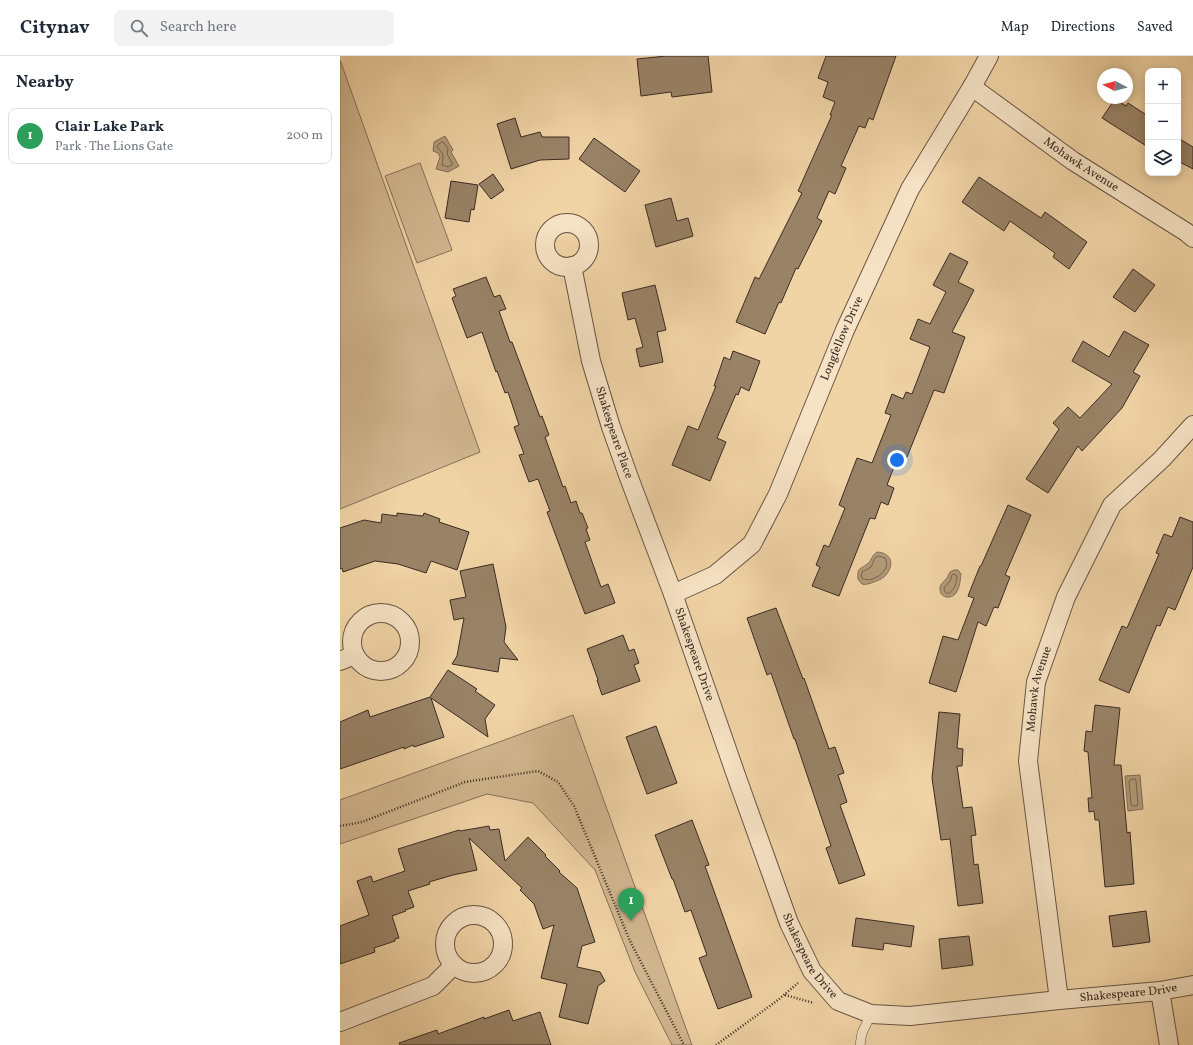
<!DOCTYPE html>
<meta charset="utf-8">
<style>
body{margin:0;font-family:Vollkorn,serif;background:#f2f2f3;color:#1f2937}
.controls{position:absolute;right:12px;top:12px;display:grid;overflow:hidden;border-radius:8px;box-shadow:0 2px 10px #0003}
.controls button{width:36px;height:36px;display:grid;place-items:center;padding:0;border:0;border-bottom:1px solid #e0e1e3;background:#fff;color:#1f2937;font:20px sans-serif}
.compass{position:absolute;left:757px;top:12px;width:36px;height:36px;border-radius:50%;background:#fff;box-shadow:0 2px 10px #0003;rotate:277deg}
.you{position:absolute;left:557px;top:404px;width:14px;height:14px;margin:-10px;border:3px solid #fff;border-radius:50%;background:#1a73e8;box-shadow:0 0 0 6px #1a73e833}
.badge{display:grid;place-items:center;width:26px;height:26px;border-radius:50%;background:#8f2418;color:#fff;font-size:13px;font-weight:700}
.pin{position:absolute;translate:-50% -33px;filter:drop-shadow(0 1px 2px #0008)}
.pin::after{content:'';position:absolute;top:21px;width:14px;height:12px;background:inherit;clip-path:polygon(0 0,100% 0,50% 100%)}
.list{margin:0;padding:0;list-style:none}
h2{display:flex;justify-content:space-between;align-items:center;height:52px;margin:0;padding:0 16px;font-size:17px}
h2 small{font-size:13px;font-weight:400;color:#747a83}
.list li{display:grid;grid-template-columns:26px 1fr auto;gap:12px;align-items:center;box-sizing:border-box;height:56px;margin:0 8px 8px;padding:0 8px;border:1px solid #e0e1e3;border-radius:8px}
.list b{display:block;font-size:15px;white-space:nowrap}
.list p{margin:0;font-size:13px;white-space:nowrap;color:#747a83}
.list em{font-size:13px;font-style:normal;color:#747a83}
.icon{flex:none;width:22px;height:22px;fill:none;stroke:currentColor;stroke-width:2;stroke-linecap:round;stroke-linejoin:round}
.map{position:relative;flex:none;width:853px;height:989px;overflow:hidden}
header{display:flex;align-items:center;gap:24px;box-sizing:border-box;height:56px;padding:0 20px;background:#fff;border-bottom:1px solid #e0e1e3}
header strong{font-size:19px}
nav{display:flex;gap:22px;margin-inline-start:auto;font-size:14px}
.search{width:280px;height:36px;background:#f2f2f3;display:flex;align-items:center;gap:10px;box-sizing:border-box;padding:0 14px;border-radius:8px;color:#747a83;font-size:15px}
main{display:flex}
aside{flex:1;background:#fff}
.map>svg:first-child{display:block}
</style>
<header>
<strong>Citynav</strong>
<div class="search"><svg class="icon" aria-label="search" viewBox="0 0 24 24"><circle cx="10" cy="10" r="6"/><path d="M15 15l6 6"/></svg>Search here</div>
<nav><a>Map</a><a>Directions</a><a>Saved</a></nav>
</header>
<main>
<aside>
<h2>Nearby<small></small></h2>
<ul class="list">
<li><span class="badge" style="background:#2e9e5b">1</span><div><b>Clair Lake Park</b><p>Park · The Lions Gate</p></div><em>200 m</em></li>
</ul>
</aside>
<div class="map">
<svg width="853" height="989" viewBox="0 0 853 989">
<rect width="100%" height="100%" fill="#f1d4a6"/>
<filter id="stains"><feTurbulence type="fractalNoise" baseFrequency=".005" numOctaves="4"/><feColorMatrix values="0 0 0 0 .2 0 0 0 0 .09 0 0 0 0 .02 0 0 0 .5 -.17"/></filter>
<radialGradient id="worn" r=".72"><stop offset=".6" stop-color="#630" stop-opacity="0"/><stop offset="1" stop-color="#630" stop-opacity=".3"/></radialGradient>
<!-- green -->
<g fill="#d2b790" stroke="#86715a">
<path d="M 0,4 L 140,396 L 0,453 Z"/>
<path d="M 80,107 L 112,194 L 77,207 L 45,120 Z"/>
<path d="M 233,659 L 352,989 L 332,989 L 295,916 L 255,814 L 193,747 L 147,738 L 0,788 L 0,744 Z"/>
</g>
<!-- water -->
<g fill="#b39b79" stroke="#836e57">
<path d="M 105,80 L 113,94 L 111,96 L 119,110 L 108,116 L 96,113 L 100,101 L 98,97 L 93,95 L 94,86 Z"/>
<path d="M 537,496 C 552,497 555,509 545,520 C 541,524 536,525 531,527 C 528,528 525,529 522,528 C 521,527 518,524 518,523 C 517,511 520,514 527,508 C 532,505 530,501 537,496 Z"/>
<path d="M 614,514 L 618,514 L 621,518 C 620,525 620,531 616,537 C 611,544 599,542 600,532 C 600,528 603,527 605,524 C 608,522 608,519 610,516 Z"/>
<path d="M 800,719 L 803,753 L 788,755 L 785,720 Z"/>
</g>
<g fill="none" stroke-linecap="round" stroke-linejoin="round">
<!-- shore -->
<g stroke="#76634e" stroke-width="1">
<path d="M 102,86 L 104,87 L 108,93 L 107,98 L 112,107 L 112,109 L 108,111 L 102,109 C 103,101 105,98 97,91 L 98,89 Z"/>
<path d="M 539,500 L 545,502 C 553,515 529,530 521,521 L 522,516 L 531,511 L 535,502 Z"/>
<path d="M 614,518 L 617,520 C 617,520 616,526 616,527 C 615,533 605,544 604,532 L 610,525 L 612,519 Z"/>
<path d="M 795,723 L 796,725 L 798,748 L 797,750 L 793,750 L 791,749 L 789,725 L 790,724 Z"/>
</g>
</g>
<!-- building -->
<g fill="#998367" stroke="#3a2b23">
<path d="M 326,0 L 368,0 L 372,36 L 332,41 L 331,36 L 301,40 L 297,3 Z"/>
<path d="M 486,0 L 556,0 L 533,64 L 529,62 L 525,72 L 519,70 L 501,110 L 506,112 L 495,138 L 489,135 L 477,162 L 482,165 L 458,213 L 456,212 L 441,247 L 439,246 L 425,278 L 396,266 L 415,221 L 419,223 L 462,137 L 458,135 L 492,59 L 490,59 L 495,46 L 483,41 L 488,26 L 478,22 Z"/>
<path d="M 775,43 L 786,50 L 788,47 L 808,60 L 808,91 L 762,62 Z"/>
<path d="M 175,62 L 181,81 L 200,76 L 202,81 L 229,81 L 229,103 L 200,104 L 171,113 L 157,68 Z"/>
<path d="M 254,82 L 300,115 L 285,136 L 239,103 Z"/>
<path d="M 838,82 L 853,91 L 853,113 L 838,105 Z"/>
<path d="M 153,118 L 164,134 L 151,143 L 139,128 Z"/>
<path d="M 639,121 L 701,162 L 705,156 L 747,186 L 729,213 L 713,201 L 715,197 L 670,165 L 664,175 L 622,146 Z"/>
<path d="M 111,125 L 138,129 L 134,154 L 131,153 L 129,166 L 105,162 Z"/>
<path d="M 331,142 L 337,165 L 348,162 L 353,180 L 316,191 L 305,149 Z"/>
<path d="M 610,197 L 628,206 L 618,226 L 634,234 L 612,276 L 625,281 L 604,337 L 594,334 L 567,401 L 559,398 L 547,429 L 554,432 L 548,449 L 541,446 L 535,463 L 530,462 L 499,540 L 472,530 L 480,511 L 476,509 L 484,489 L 489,491 L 505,452 L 499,449 L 517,402 L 532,407 L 551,359 L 545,357 L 552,338 L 563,343 L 566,336 L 572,338 L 590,291 L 570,283 L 578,263 L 590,268 L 606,236 L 593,229 Z"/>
<path d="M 793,213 L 815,229 L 795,256 L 773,241 Z"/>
<path d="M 146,221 L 154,241 L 160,239 L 166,253 L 159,255 L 170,286 L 172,286 L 200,361 L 202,360 L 209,379 L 205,381 L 223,431 L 225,430 L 231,447 L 236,445 L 240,457 L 242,457 L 248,472 L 246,473 L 250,484 L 245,486 L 261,531 L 268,528 L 275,547 L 245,558 L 207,456 L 210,455 L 198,423 L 189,426 L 179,399 L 184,398 L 174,371 L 179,369 L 168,336 L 165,337 L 157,315 L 156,316 L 142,276 L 127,282 L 112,242 L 116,240 L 113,233 Z"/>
<path d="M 315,229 L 326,274 L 317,276 L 323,306 L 300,311 L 296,293 L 303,291 L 295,262 L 288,264 L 282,237 Z"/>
<path d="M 784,275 L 809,289 L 793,316 L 800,320 L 782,352 L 742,395 L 738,390 L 708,437 L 686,423 L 719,373 L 713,367 L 728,351 L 740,362 L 772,328 L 732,305 L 743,285 L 769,301 Z"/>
<path d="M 393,295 L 420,305 L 409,335 L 401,331 L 398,339 L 396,338 L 377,382 L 386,386 L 370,425 L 332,409 L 348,370 L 358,374 L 376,330 L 374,330 L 384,301 L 390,304 Z"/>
<path d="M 668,449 L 691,459 L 665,519 L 670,521 L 658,552 L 654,551 L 646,570 L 638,566 L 616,636 L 589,627 L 603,580 L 618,584 L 634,542 L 628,540 L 640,510 L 641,510 Z"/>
<path d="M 57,457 L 83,460 L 84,457 L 100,463 L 99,466 L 129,476 L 117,514 L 91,505 L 86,517 L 58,508 L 35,505 L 3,516 L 2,512 L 0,513 L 0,472 L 24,464 L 41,467 L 42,458 L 57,460 Z"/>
<path d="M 840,461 L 853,466 L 853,511 L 835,554 L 828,551 L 820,570 L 817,569 L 789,637 L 759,624 L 782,570 L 787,572 L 819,498 L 816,497 L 824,478 L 832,481 Z"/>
<path d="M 153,508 L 166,571 L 164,586 L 178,604 L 160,602 L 158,616 L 112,608 L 117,600 L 124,562 L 114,564 L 110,544 L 126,541 L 120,515 Z"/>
<path d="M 436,552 L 463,623 L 464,622 L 489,693 L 495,691 L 504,717 L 498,719 L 507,746 L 500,749 L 525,819 L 499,828 L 486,792 L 491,790 L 455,683 L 454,683 L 431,617 L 427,619 L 407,562 Z"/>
<path d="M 283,579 L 289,595 L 294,593 L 299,607 L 294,609 L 300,625 L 262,639 L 257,624 L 258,624 L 247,593 Z"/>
<path d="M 108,614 L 137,633 L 135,635 L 155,649 L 145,663 L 148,681 L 91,642 L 104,681 L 74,691 L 73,689 L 64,693 L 64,691 L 0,713 L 0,666 L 28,654 L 30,661 L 90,641 Z"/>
<path d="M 755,649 L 780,652 L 774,709 L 781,709 L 787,777 L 790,776 L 794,828 L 765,831 L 759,764 L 755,764 L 754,755 L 749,756 L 748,742 L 752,742 L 748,696 L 744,695 L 746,675 L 752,676 Z"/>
<path d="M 599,656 L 620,658 L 617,692 L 623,693 L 622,710 L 617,710 L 623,752 L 632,751 L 636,779 L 631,780 L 634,809 L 638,808 L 643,847 L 618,850 L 610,783 L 601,784 L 592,722 Z"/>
<path d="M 316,670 L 337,727 L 307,738 L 286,681 Z"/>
<path d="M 352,764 L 369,809 L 365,810 L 412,941 L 378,953 L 359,902 L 367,899 L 351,854 L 345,856 L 333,823 L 332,823 L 315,779 Z"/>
<path d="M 149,770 L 150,774 L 159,773 L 165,805 L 188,781 L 206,799 L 205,800 L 220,815 L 219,816 L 237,832 L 255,886 L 242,890 L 237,911 L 260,916 L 265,925 L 258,930 L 248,968 L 219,961 L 227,928 L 201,922 L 214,869 L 203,873 L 194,848 L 180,834 L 182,832 L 129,782 L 137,814 L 113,819 L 89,826 L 90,828 L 68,835 L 74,851 L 65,854 L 66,855 L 52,860 L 59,882 L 55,883 L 55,885 L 34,892 L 35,896 L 0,908 L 0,870 L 29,859 L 17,825 L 31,820 L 33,826 L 65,815 L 58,793 L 119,774 L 120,775 Z"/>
<path d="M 806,855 L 810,886 L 773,891 L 769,860 Z"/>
<path d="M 516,862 L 574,870 L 571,891 L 544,887 L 543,894 L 512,890 Z"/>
<path d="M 629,880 L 633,909 L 602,913 L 599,883 Z"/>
<path d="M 169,954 L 173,965 L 200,956 L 211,989 L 60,989 L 59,987 L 97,974 L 98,978 L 144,961 L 144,963 Z"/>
</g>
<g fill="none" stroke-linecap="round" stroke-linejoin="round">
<defs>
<path id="service" d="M 520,989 L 522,977 L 531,958"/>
<g id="minor">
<path id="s1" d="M 632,31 L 733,105 L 846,176 L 853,182"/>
<circle cx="227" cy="189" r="22"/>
<path id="s2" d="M 232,210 L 251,305 L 271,371 L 288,419 L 333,538 L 397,722 L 449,867 L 472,915 L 498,945 L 531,958 L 570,960 L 719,944 L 820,935 L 853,929"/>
<path id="s3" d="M 333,538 L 375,519 L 412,488 L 438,438 L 505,274 L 570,133 L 632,31 L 649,0"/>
<circle cx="41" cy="586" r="29"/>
<path d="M 0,605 L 15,599"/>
<circle cx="134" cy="888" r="29"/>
<path d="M 820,935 L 829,989"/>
<path id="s4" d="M 719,944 L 688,705 L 696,626 L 726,541 L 772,449 L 822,403 L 853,369"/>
<path d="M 0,966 L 93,930 L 114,909"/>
</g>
</defs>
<!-- service casing -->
<use href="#service" stroke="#685544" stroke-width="10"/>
<!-- minor casing -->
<use href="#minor" stroke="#685544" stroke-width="20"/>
<!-- path -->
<g stroke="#3a2b23" stroke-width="2.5" stroke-dasharray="1 2" stroke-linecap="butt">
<path d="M 0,770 L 22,766 L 125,726 L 198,715 L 218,726 L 234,750 L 290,885 L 344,989"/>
<path d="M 445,939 L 474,947"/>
<path d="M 376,989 L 438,944 L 458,927"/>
</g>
<!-- service -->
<use href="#service" stroke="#f6e3c5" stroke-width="9"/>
<!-- minor -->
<use href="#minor" stroke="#f6e3c5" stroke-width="18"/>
</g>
<g text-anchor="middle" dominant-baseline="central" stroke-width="4" stroke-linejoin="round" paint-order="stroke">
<!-- street labels -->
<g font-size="12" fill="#3a2b23" stroke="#f6e3c5">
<text stroke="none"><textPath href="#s1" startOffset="134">Mohawk Avenue</textPath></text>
<text stroke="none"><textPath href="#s3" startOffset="319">Longfellow Drive</textPath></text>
<text stroke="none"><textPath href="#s2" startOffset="172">Shakespeare Place</textPath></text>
<text stroke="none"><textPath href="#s2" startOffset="408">Shakespeare Drive</textPath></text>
<text stroke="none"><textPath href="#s4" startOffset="314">Mohawk Avenue</textPath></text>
<text stroke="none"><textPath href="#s2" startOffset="732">Shakespeare Drive</textPath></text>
<text stroke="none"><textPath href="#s2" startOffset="1080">Shakespeare Drive</textPath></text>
</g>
</g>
<rect width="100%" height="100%" filter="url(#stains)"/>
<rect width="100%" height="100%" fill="url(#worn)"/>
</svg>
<div class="controls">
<button>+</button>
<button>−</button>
<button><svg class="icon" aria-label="layers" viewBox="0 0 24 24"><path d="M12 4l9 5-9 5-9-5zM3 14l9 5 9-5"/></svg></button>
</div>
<svg class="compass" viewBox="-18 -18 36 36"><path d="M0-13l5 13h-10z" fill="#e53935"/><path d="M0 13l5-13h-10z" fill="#747a83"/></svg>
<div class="you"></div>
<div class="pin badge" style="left:291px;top:865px;background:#2e9e5b">1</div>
</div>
</main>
